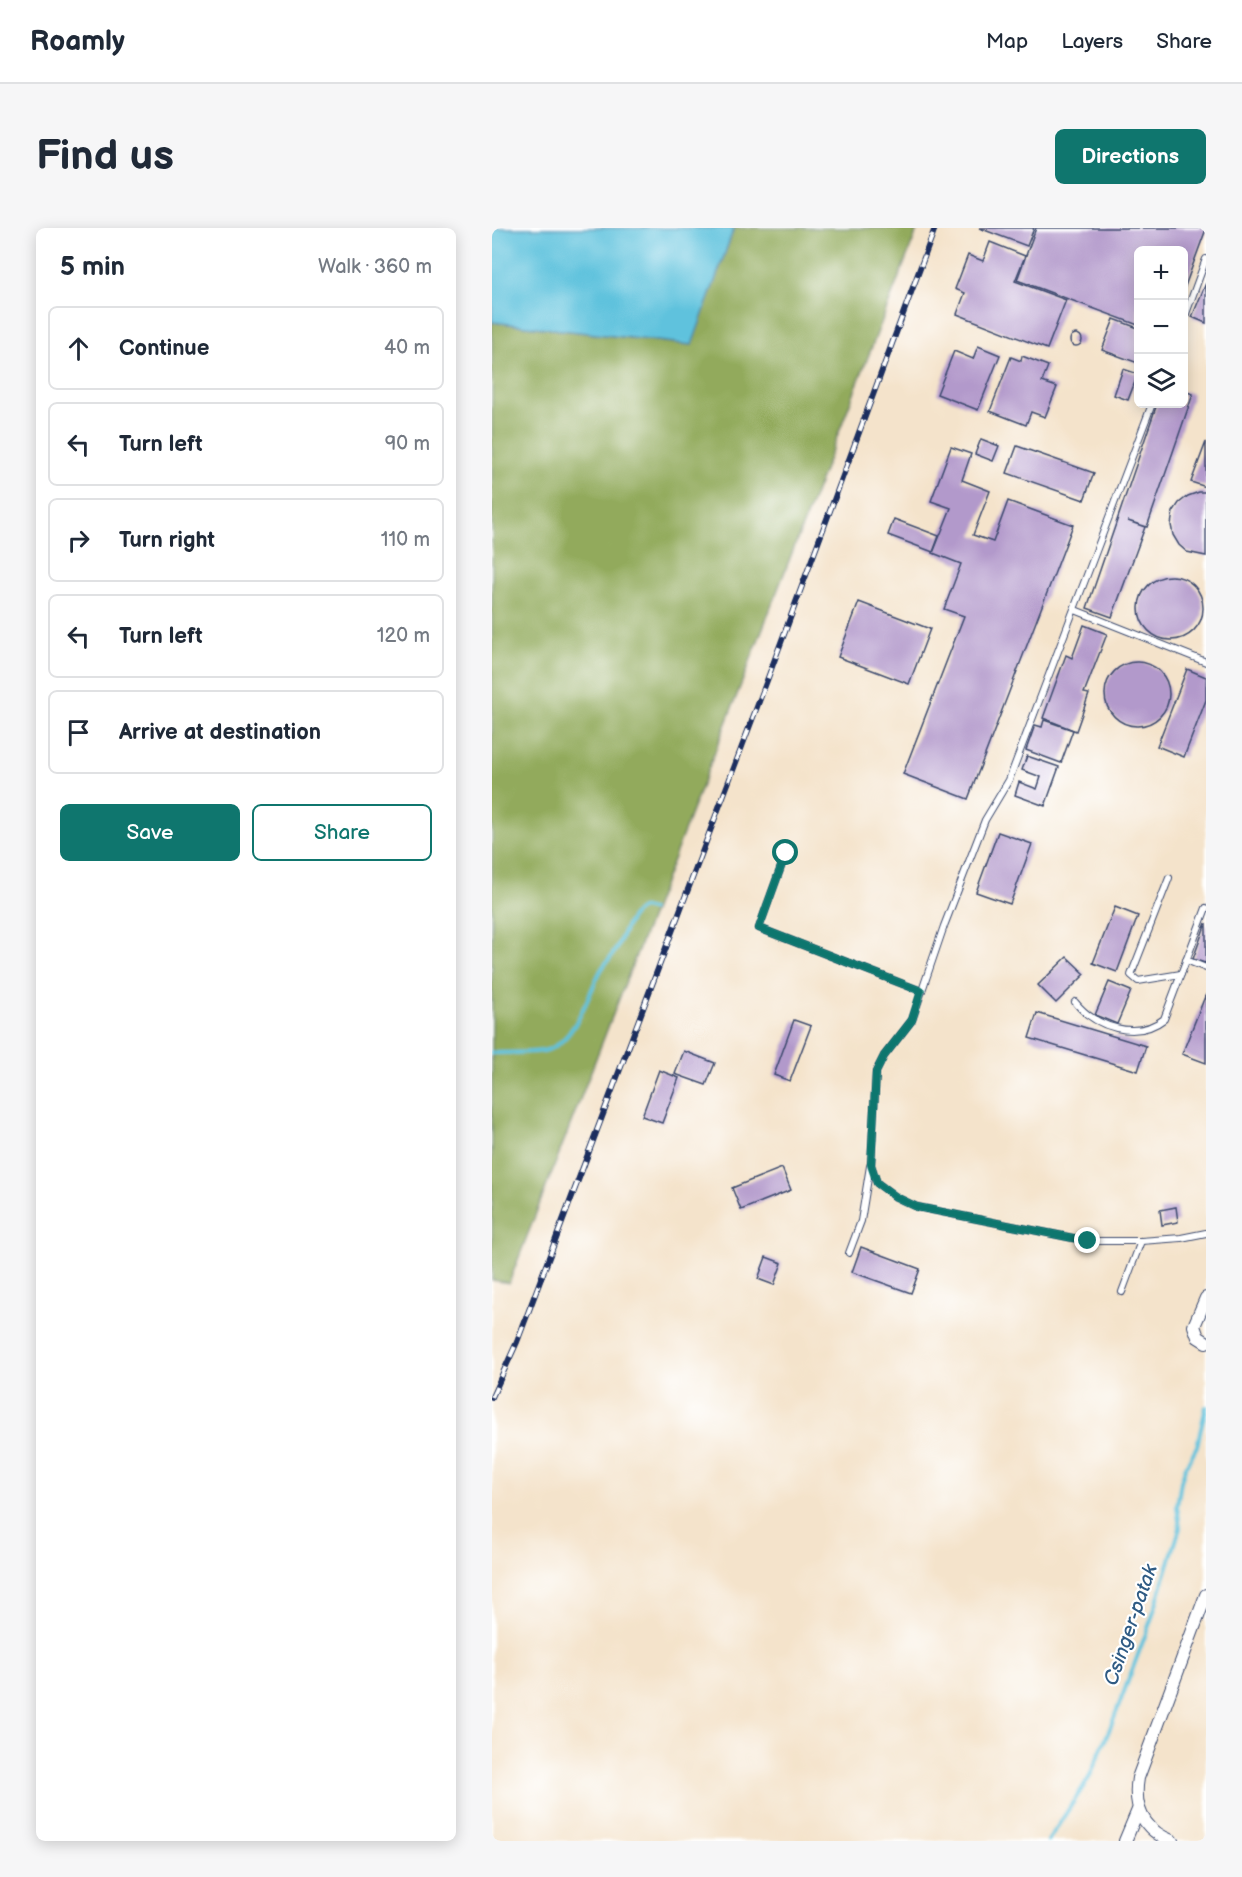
<!DOCTYPE html>
<meta charset="utf-8">
<style>
body{margin:0;font-family:"Balsamiq Sans",sans-serif;background:#f6f6f7;color:#1f2937}
.controls{position:absolute;right:18px;top:18px;display:grid;overflow:hidden;border-radius:9px;box-shadow:0 3px 15px #0003}
.controls button{width:54px;height:54px;display:grid;place-items:center;padding:0;border:0;border-bottom:2px solid #e0e1e3;background:#fff;color:#1f2937;font:30px sans-serif}
.stop{position:absolute;width:18px;height:18px;margin:-14px;border:4px solid #0f766e;border-radius:50%;background:#fff}
.stop.end{background:#0f766e;border-color:#fff;box-shadow:0 2px 6px #0008}
.list{margin:0;padding:0;list-style:none}
h2{display:flex;justify-content:space-between;align-items:center;height:78px;margin:0;padding:0 24px;font-size:26px}
h2 small{font-size:20px;font-weight:400;color:#747a83}
.list li{display:grid;grid-template-columns:39px 1fr auto;gap:18px;align-items:center;box-sizing:border-box;height:84px;margin:0 12px 12px;padding:0 12px;border:2px solid #e0e1e3;border-radius:9px}
.list b{display:block;font-size:22px;white-space:nowrap}
.list em{font-size:20px;font-style:normal;color:#747a83}
.actions{display:flex;gap:12px;padding:18px 24px}
.actions a{flex:1;padding:14px 0;border:2px solid #0f766e;border-radius:9px;text-align:center;font-size:21px;color:#0f766e}
.actions .main{background:#0f766e;color:#fff}
.icon{flex:none;width:33px;height:33px;fill:none;stroke:currentColor;stroke-width:2;stroke-linecap:round;stroke-linejoin:round}
.map{position:relative;flex:none;width:714px;height:1613px;overflow:hidden;border-radius:9px}
header{display:flex;align-items:center;gap:36px;box-sizing:border-box;height:84px;padding:0 30px;background:#fff;border-bottom:2px solid #e0e1e3}
header strong{font-size:28px}
nav{display:flex;gap:33px;margin-inline-start:auto;font-size:21px}
.intro{display:flex;align-items:center;justify-content:space-between;box-sizing:border-box;height:144px;padding:0 36px}
h1{margin:0;font-size:42px}
.button{padding:15px 27px;border-radius:9px;background:#0f766e;color:#fff;font-size:21px;font-weight:700}
main{display:flex;gap:36px;padding:0 36px}
aside{flex:1;background:#fff;border-radius:9px;box-shadow:0 3px 15px #0003}
.map>svg:first-child{display:block}
</style>
<header>
<strong>Roamly</strong>
<nav><a>Map</a><a>Layers</a><a>Share</a></nav>
</header>
<div class="intro"><h1>Find us</h1><a class="button">Directions</a></div>
<main>
<aside>
<h2>5 min<small>Walk · 360 m</small></h2>
<ul class="list">
<li><svg class="icon" aria-label="ahead" viewBox="0 0 24 24"><path d="M12 20V5M6 11l6-6 6 6"/></svg><div><b>Continue</b></div><em>40 m</em></li>
<li><svg class="icon" aria-label="left" viewBox="0 0 24 24"><path d="M17 20v-9H6M10 6l-5 5 5 5"/></svg><div><b>Turn left</b></div><em>90 m</em></li>
<li><svg class="icon" aria-label="right" viewBox="0 0 24 24"><path d="M7 20v-9h11M14 6l5 5-5 5"/></svg><div><b>Turn right</b></div><em>110 m</em></li>
<li><svg class="icon" aria-label="left" viewBox="0 0 24 24"><path d="M17 20v-9H6M10 6l-5 5 5 5"/></svg><div><b>Turn left</b></div><em>120 m</em></li>
<li><svg class="icon" aria-label="arrive" viewBox="0 0 24 24"><path d="M6 21V4h12l-3 4 3 4H6"/></svg><div><b>Arrive at destination</b></div></li>
</ul>
<div class="actions"><a class="main">Save</a><a>Share</a></div>
</aside>
<div class="map">
<svg width="714" height="1613" viewBox="0 0 714 1613">
<rect width="100%" height="100%" fill="#fff"/>
<filter id="ink" filterUnits="userSpaceOnUse"><feTurbulence type="fractalNoise" baseFrequency=".0167" numOctaves="2"/><feDisplacementMap in="SourceGraphic" scale="12" xChannelSelector="R" yChannelSelector="G"/><feConvolveMatrix kernelMatrix="1 2 1 2 8 2 1 2 1" color-interpolation-filters="sRGB"/></filter>
<filter id="wash" filterUnits="userSpaceOnUse"><feTurbulence type="fractalNoise" baseFrequency=".008" numOctaves="4" result="noise"/><feDisplacementMap in="SourceGraphic" scale="24" xChannelSelector="R" yChannelSelector="G"/><feGaussianBlur stdDeviation="1.35" result="paint"/><feColorMatrix in="noise" values="0 0 0 0 0 0 0 0 0 0 0 0 0 0 0 0 0 1.4 0 .05"/><feComposite in="paint" operator="in"/></filter>
<g filter="url(#wash)">
<rect width="100%" height="100%" fill="#f4e3cb"/>
<!-- forest -->
<path fill="#92aa5c" stroke="#566c5d" stroke-width="1.5" d="M 242,0 L 426,0 L 17,1055 L 0,1052 L 0,94 L 199,117 Z"/>
<!-- water -->
<path fill="#5fc2dd" stroke="#3d789e" stroke-width="1.5" d="M 0,0 L 242,0 L 200,117 L 0,94 Z"/>
<g fill="none" stroke-linecap="round" stroke-linejoin="round">
<!-- stream -->
<g stroke="#5fc2dd" stroke-width="4">
<path d="M 0,825 C 15,824 42,826 55,822 C 83,813 96,767 108,744 C 112,736 120,729 124,721 C 131,708 136,686 151,680 L 159,682"/>
<path d="M 556,1613 L 597,1550 L 621,1493 L 659,1392 L 688,1300 L 685,1278 L 689,1253 L 693,1240 L 705,1218 L 714,1179"/>
</g>
</g>
<g id="blocks">
<!-- building -->
<g fill="#b299cb">
<path d="M 487,0 L 542,0 L 535,18 Z"/>
<path d="M 544,0 L 714,0 L 714,1 L 692,61 L 692,22 L 646,22 L 646,97 L 525,52 Z"/>
<path d="M 498,14 L 533,28 L 523,53 L 574,72 L 555,121 L 465,86 L 473,65 L 463,61 L 476,27 L 491,33 Z"/>
<path d="M 714,55 L 714,95 L 700,89 Z"/>
<path d="M 622,91 L 646,100 L 646,135 L 610,122 Z"/>
<circle cx="584" cy="112" r="6"/>
<path d="M 486,118 L 508,127 L 486,182 L 445,166 L 462,123 L 481,131 Z"/>
<path d="M 530,128 L 556,138 L 550,154 L 565,159 L 553,189 L 539,184 L 534,197 L 498,183 L 519,129 L 529,133 Z"/>
<path d="M 631,141 L 646,146 L 636,172 L 622,167 Z"/>
<path d="M 692,163 L 701,166 L 655,299 L 636,293 L 653,299 L 620,389 L 595,380 L 665,176 L 692,176 Z"/>
<path d="M 489,211 L 507,218 L 501,233 L 483,226 Z"/>
<path d="M 714,214 L 714,259 L 699,254 Z"/>
<path d="M 525,218 L 602,245 L 592,272 L 515,245 Z"/>
<path d="M 459,219 L 479,226 L 470,252 L 498,263 L 481,307 L 501,314 L 516,273 L 581,297 L 476,571 L 411,546 L 472,388 L 452,381 L 469,336 L 441,325 L 459,280 L 439,273 Z"/>
<path d="M 707,264 L 714,264 L 714,328 L 695,324 L 687,317 L 681,307 L 679,297 L 681,284 L 687,275 L 696,268 Z"/>
<path d="M 402,291 L 447,308 L 441,324 L 396,307 Z"/>
<circle cx="679" cy="380" r="32"/>
<path d="M 367,374 L 438,401 L 417,456 L 346,429 Z"/>
<path d="M 592,397 L 615,406 L 592,465 L 597,466 L 584,503 L 551,490 L 574,427 L 580,430 Z"/>
<circle cx="645" cy="466" r="32"/>
<path d="M 695,441 L 714,449 L 714,472 L 692,529 L 665,518 Z"/>
<path d="M 552,492 L 581,502 L 569,535 L 534,522 L 543,497 L 550,499 Z"/>
<path d="M 535,528 L 567,539 L 553,578 L 523,567 L 527,554 L 545,561 L 549,549 L 530,542 Z"/>
<path d="M 506,604 L 540,616 L 518,676 L 484,664 Z"/>
<path d="M 623,679 L 646,688 L 625,744 L 601,735 Z"/>
<path d="M 714,695 L 714,733 L 713,735 L 701,731 Z"/>
<path d="M 575,729 L 593,746 L 564,775 L 546,757 Z"/>
<path d="M 617,754 L 639,763 L 625,796 L 603,787 Z"/>
<path d="M 714,766 L 714,835 L 690,826 Z"/>
<path d="M 545,785 L 654,818 L 646,843 L 537,810 Z"/>
<path d="M 302,792 L 319,798 L 298,853 L 282,847 Z"/>
<path d="M 192,823 L 223,835 L 214,857 L 183,846 Z"/>
<path d="M 167,842 L 187,850 L 170,895 L 150,888 Z"/>
<path d="M 290,940 L 299,962 L 249,982 L 240,960 Z"/>
<path d="M 684,979 L 686,994 L 670,997 L 668,982 Z"/>
<path d="M 369,1019 L 428,1041 L 419,1065 L 360,1044 Z"/>
<path d="M 274,1029 L 290,1035 L 282,1057 L 266,1051 Z"/>
</g>
</g>
</g>
<g filter="url(#ink)">
<use href="#blocks" fill-opacity="0" stroke="#3c4a6e" stroke-width="1.5"/>
<g fill="none" stroke-linecap="round" stroke-linejoin="round">
<defs>
<g id="service">
<path d="M 692,91 L 714,31"/>
<path d="M 660,176 L 517,552 L 493,592 L 452,698 L 420,792 L 392,828 L 384,844 L 379,937 L 385,955 L 404,969 L 425,979 L 596,1013 L 649,1013 L 689,1010 L 714,1005"/>
<path d="M 583,382 L 714,434"/>
<path d="M 294,625 L 267,700 L 429,763"/>
<path d="M 677,650 L 639,747 L 646,753 L 689,746"/>
<path d="M 694,732 L 714,740"/>
<path d="M 583,774 C 603,799 644,813 672,791 L 714,680"/>
<path d="M 357,1025 L 369,993 L 378,938"/>
<path d="M 630,1064 L 649,1013"/>
</g>
<g id="minor">
<path d="M 714,1070 L 702,1098 L 706,1109 L 714,1114"/>
<path d="M 633,1613 L 646,1582"/>
<path d="M 680,1613 C 651,1602 641,1579 646,1550 L 714,1367"/>
</g>
</defs>
<!-- service casing -->
<use href="#service" stroke="#3c4a6e" stroke-width="8"/>
<!-- minor casing -->
<use href="#minor" stroke="#3c4a6e" stroke-width="14"/>
<!-- service -->
<use href="#service" stroke="#fff" stroke-width="6"/>
<!-- minor -->
<use href="#minor" stroke="#fff" stroke-width="12"/>
<defs>
<path id="rail" d="M 0,1169 L 25,1114 L 274,455 L 443,0"/>
</defs>
<!-- rail casing -->
<use href="#rail" stroke="#1b2f5e" stroke-width="6"/>
<!-- rail -->
<use href="#rail" stroke="#fff" stroke-width="4" stroke-dasharray="11" stroke-linecap="butt"/>
</g>
</g>
<g fill="none" stroke-linecap="round" stroke-linejoin="round" filter="url(#ink)">
<!-- route -->
<path stroke="#0f766e" stroke-width="8" d="M 294,625 L 267,700 L 429,763 L 420,792 L 392,828 L 384,844 L 379,937 L 385,955 L 404,969 L 425,979 L 596,1013"/>
</g>
<g text-anchor="middle" dominant-baseline="central" stroke-width="4.5" stroke-linejoin="round" paint-order="stroke">
<!-- water labels -->
<g font-size="20" font-style="italic" fill="#2f5b84" stroke="#fff">
<text transform="translate(639 1397) rotate(-71)">Csinger-patak</text>
</g>
</g>
</svg>
<div class="controls">
<button>+</button>
<button>−</button>
<button><svg class="icon" aria-label="layers" viewBox="0 0 24 24"><path d="M12 4l9 5-9 5-9-5zM3 14l9 5 9-5"/></svg></button>
</div>
<div class="stop" style="left:294px;top:625px"></div>
<div class="stop end" style="left:596px;top:1013px"></div>
</div>
</main>
